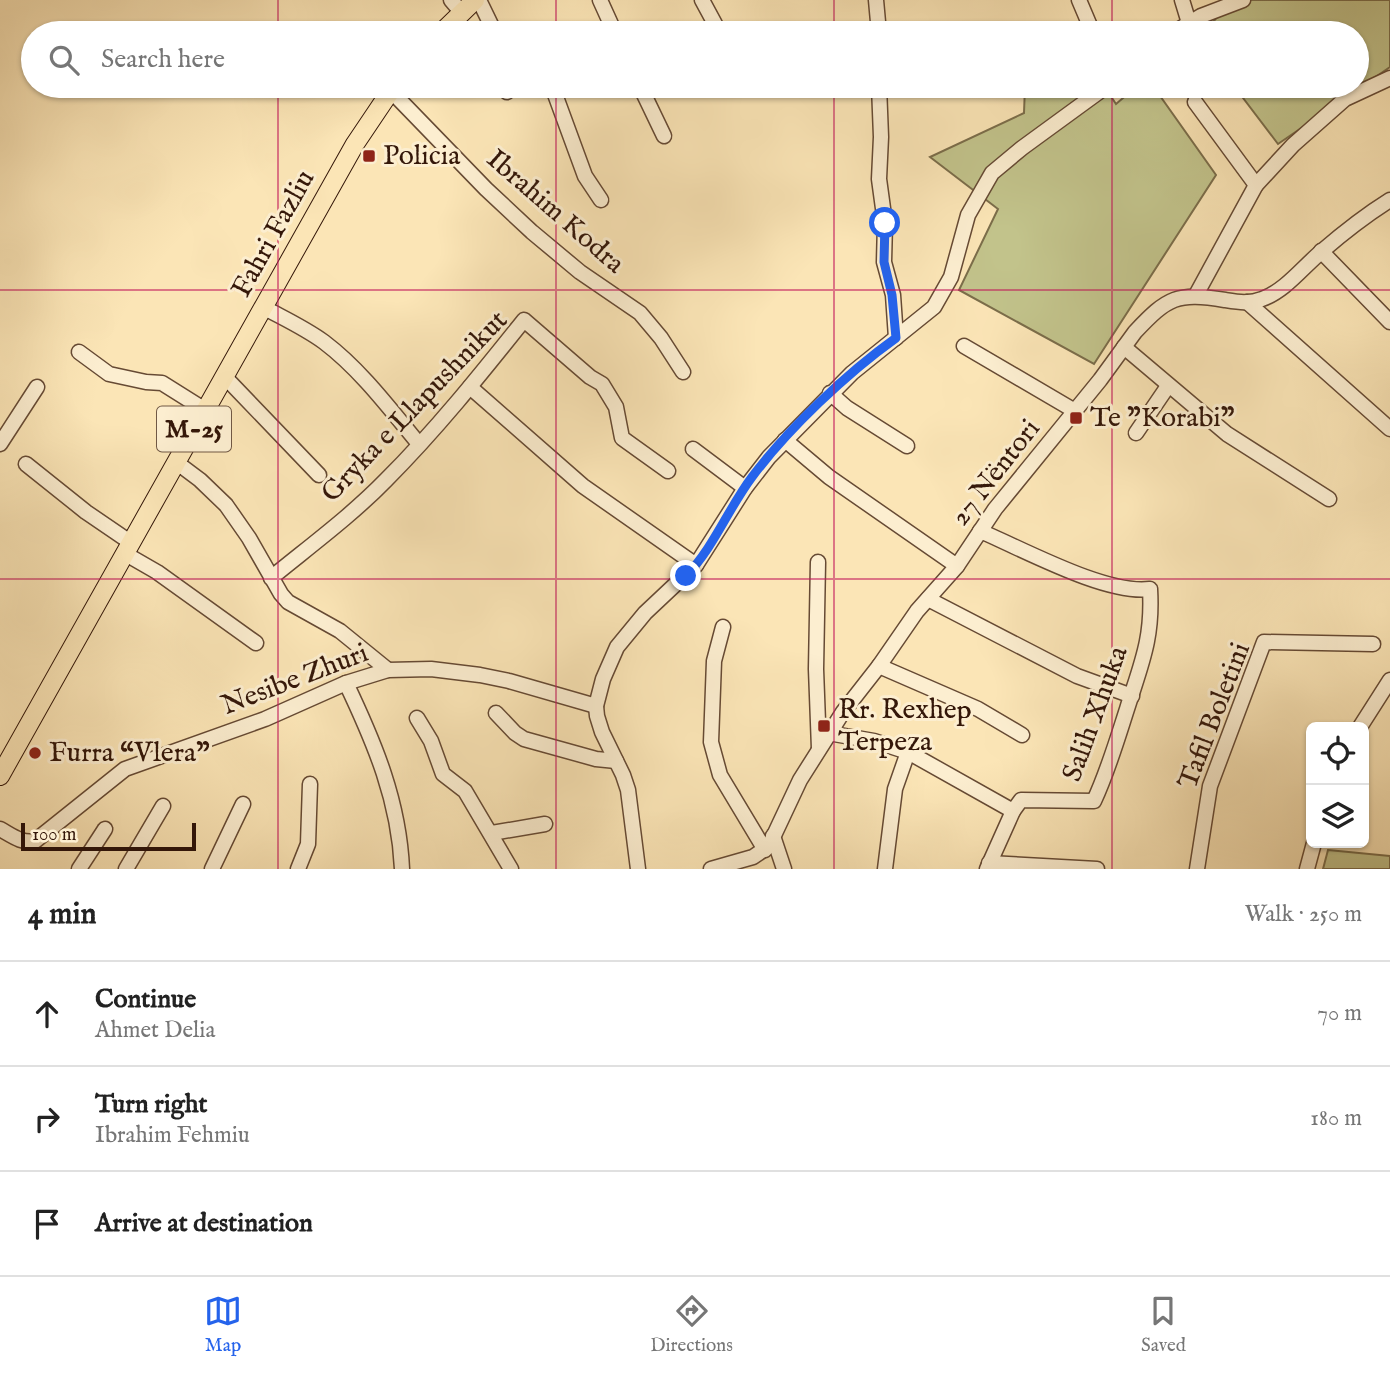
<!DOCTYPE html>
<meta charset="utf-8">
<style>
body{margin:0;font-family:"IM FELL English",serif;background:#f2f2f2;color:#222}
.controls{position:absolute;right:21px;bottom:21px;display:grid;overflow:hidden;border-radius:10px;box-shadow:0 2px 5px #0004}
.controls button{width:63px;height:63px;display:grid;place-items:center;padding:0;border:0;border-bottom:2px solid #e0e0e0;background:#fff;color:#222;font:35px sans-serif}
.scale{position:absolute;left:21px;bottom:18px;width:175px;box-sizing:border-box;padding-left:7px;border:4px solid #341709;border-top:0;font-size:19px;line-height:24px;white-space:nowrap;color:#341709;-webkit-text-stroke:5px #fceed0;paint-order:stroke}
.stop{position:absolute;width:21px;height:21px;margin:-16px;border:5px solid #2563eb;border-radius:50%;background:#fff}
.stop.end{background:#2563eb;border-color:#fff;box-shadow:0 2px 7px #0008}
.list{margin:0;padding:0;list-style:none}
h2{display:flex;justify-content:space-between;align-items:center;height:91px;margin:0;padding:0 28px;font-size:30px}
h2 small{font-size:23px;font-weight:400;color:#767676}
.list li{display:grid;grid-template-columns:46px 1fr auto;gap:21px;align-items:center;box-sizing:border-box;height:105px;padding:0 28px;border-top:2px solid #e0e0e0}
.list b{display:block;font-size:26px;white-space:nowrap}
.list p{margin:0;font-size:23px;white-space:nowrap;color:#767676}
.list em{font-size:23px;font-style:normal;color:#767676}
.icon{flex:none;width:38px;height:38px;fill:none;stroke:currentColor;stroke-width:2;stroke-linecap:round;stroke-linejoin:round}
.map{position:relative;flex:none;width:1390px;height:869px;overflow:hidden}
.search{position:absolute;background:#fff;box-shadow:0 2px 5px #0004;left:21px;right:21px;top:21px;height:77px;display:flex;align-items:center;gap:18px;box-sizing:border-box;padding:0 24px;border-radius:38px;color:#767676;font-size:26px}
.sheet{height:406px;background:#fff}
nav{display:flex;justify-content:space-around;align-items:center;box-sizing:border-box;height:98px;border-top:2px solid #e0e0e0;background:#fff;font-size:19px;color:#767676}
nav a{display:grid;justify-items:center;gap:4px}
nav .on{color:#2563eb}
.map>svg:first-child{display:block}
</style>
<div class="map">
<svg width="1390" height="869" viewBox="0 0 1390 869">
<rect width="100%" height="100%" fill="#fbe5b6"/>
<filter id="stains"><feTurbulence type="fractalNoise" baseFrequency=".00286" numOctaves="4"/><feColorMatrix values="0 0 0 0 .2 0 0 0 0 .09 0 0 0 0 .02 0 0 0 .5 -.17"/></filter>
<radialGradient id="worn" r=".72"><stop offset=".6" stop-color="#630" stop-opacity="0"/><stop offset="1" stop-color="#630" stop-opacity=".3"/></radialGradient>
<!-- green -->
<g fill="#c2c38b" stroke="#7b6d4a" stroke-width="2">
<path d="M 1231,0 L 1390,0 L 1390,67 L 1278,144 L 1234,86 L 1357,86 L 1357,33 L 1204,33 Z"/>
<path d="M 1025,86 L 1104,86 L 1116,104 L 1137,86 L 1153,86 L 1216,175 L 1094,364 L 959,290 L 998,209 L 930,157 L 1024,113 Z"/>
<path d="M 1328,850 L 1390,856 L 1390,869 L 1323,869 Z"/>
</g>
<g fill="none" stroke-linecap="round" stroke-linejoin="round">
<defs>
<g id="minor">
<path d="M 451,0 L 462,13"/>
<path d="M 479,0 L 495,33"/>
<path d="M 600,0 L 615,33"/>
<path d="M 702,0 L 715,24"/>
<path d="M 876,0 L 879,33"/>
<path d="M 1079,0 L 1093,33"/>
<path d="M 1182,0 L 1189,23"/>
<path d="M 1173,33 L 1201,16 L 1243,0"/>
<path d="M 506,86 L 507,92"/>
<path d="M 552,86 L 585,176 L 601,200"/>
<path d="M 640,86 L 664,136"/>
<path d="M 879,86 L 881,137 L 879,179 L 885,223 L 884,262 L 893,295 L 896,338"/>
<path d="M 391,91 L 486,189 L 532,232 L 580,272 L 640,313 L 661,338 L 683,372"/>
<path d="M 1195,102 L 1256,185 L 1196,295"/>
<path d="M 1256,185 L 1293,145 L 1345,99 L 1390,78"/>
<path d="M 1321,251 L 1390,322"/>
<path d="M 1247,302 L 1390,429"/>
<path d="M 263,307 C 283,318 305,328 324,342 C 361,370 390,409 419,444"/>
<path d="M 964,346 L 1075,411"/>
<path d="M 1124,347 L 1227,434 L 1329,499"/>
<path d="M 79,352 L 109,374 L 146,382 L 162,383 L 205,410"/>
<path d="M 224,376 L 319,475"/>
<path d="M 470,387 L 583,486 L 696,565"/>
<path d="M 830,393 L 847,408 L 907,446"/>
<path d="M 1136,433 L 1168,386"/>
<path d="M 785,440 L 829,477 L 957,566"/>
<path d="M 0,444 L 37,387"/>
<path d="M 693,449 L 745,488"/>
<path d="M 176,462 L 200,480 L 226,505 L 249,538 L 281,594 L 288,602 L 340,631 L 388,670"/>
<path d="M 26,464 L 86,512 L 130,542"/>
<path d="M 980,531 C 1023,549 1106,595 1150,589 C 1153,639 1141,664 1127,709 C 1117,740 1108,771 1094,801 L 1021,800 L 1013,811 L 987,869"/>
<path d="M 124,553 L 157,572 L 256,643"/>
<path d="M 818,562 L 816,669 L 819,749"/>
<path d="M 271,578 C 310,546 351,516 386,480 C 436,430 480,375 524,320 L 590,377 L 602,384 L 616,407 L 622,438 L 668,471"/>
<path d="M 928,599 L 1077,676 L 1132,696"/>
<path d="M 723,627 L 714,661 L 711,742 L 720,775 L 765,850"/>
<path d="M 879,666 L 978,709 L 1022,735"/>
<path d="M 346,683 C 375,744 399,801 402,869"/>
<path d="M 496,713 L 515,733 L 524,739 L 596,759 L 616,761"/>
<path d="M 417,718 L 431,741 L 443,774 L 465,791 L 511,869"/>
<path d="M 1360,727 L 1390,680"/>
<path d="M 828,733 L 874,741 L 908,752 L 1013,811"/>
<path d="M 0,829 C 11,835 22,844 35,841 L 125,769 L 265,719 L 346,683 L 388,670 L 431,669 L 480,675 L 509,681 L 596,706"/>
<path d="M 492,833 L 545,824"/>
<path d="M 773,836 L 784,869"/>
<path d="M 989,863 L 1097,869"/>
<path d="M 79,869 L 105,829"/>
<path d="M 126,869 L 163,806"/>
<path d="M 212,869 L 243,804"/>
<path d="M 298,869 L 308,844 L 310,784"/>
<path d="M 638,869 L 628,790 L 623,775 L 602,732 L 597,716 L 596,706 L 603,679 L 617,647 L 645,613 L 696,565 L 745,488 L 769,457 L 852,373 L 934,307 L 951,277 L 968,215 L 992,173 L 1022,148 L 1107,86"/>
<path d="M 711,869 L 753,857 L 769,846 L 800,780 L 843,712 L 879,666 L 917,611 L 957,566 L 995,509 L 1100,380 L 1135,332 C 1168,297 1177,292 1225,300 C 1238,302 1250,304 1262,299 C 1285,291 1303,267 1321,252 C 1343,233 1366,215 1390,200"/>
<path d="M 885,869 L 895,789 L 908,752"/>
<path d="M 1197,869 L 1210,786 L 1264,642 L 1373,644"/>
<path d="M 1307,869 L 1314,843"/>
</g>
<g id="major">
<path d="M 441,33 L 475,0"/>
<path d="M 0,776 L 355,144 L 394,86"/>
</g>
</defs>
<!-- minor casing -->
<use href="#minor" stroke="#664a34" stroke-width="17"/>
<!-- major casing -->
<use href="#major" stroke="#341709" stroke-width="20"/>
<!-- minor -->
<use href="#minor" stroke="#fceed0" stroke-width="14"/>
<!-- major -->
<use href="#major" stroke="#fbe5b6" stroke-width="18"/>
</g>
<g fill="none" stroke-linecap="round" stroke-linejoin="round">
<!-- route -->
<path stroke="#2563eb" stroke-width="9" d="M 686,576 C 714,547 728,509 752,477 C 788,429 847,373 896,338 L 892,295 L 884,262 L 885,223"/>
</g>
<!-- grid -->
<path fill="none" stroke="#c2185b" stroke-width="2" stroke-opacity="0.55" d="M 278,0 L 278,33M 556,0 L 556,33M 834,0 L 834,33M 1112,0 L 1112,33M 278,86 L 278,869M 556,86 L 556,869M 834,86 L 834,869M 1112,86 L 1112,869M 0,290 L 1390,290M 0,579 L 1390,579"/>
<!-- markers -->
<g fill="#8f2418" stroke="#fceed0" stroke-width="2.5">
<rect x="362" y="149" width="14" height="14" rx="3.5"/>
<rect x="1069" y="411" width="14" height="14" rx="3.5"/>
<rect x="817" y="719" width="14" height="14" rx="3.5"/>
<circle cx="35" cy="753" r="7"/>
</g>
<g text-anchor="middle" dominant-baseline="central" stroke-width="6" stroke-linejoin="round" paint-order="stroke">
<!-- shield labels -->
<rect fill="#fceed0" stroke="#705845" stroke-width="2" x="157" y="406.5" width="74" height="45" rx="5"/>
<g font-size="26" font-weight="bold" fill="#341709">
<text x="194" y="429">M-25</text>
</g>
<!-- poi labels -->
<g font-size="28" fill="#341709" stroke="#fceed0" text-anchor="start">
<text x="383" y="156">Policia</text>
<text x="1090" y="418">Te "Korabi"</text>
<text x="838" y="710">Rr. Rexhep<tspan x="838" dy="32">Terpeza</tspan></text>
<text x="49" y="753">Furra “Vlera”</text>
</g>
<!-- street labels -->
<g font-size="28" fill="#341709" stroke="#fceed0">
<text transform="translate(555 212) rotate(41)">Ibrahim Kodra</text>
<text transform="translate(274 234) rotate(-61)">Fahri Fazliu</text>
<text transform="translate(415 407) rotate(-46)">Gryka e Llapushnikut</text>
<text transform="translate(996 473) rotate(-52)">27 Nëntori</text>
<text transform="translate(295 680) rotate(-21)">Nesibe Zhuri</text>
<text transform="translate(1096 714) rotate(-70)">Salih Xhuka</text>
<text transform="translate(1215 716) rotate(-69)">Tafil Boletini</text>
</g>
</g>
<rect width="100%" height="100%" filter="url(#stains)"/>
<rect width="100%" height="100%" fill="url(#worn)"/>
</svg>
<div class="controls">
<button><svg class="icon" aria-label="locate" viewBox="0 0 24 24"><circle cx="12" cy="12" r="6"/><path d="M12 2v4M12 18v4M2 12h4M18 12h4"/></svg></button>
<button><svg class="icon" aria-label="layers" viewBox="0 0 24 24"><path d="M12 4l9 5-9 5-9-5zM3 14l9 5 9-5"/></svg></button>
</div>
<div class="scale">100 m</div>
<div class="stop" style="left:885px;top:223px"></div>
<div class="stop end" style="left:686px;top:576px"></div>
<div class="search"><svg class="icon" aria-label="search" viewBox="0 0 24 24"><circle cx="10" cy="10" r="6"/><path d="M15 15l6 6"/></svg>Search here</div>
</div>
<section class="sheet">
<h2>4 min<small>Walk · 250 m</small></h2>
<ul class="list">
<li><svg class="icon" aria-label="ahead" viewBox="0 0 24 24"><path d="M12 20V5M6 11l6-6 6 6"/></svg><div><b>Continue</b><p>Ahmet Delia</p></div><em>70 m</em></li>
<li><svg class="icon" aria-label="right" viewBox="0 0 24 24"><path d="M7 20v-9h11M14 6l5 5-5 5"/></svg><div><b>Turn right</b><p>Ibrahim Fehmiu</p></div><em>180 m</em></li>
<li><svg class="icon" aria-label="arrive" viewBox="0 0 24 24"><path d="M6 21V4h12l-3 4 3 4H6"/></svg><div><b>Arrive at destination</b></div></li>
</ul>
</section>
<nav>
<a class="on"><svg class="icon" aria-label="map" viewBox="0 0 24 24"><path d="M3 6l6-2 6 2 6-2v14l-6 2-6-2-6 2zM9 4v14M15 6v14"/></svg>Map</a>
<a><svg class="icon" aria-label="directions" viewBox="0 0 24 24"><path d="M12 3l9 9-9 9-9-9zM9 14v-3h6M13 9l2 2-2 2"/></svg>Directions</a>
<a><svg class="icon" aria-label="saved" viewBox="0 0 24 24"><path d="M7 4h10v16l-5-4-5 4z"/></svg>Saved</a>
</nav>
